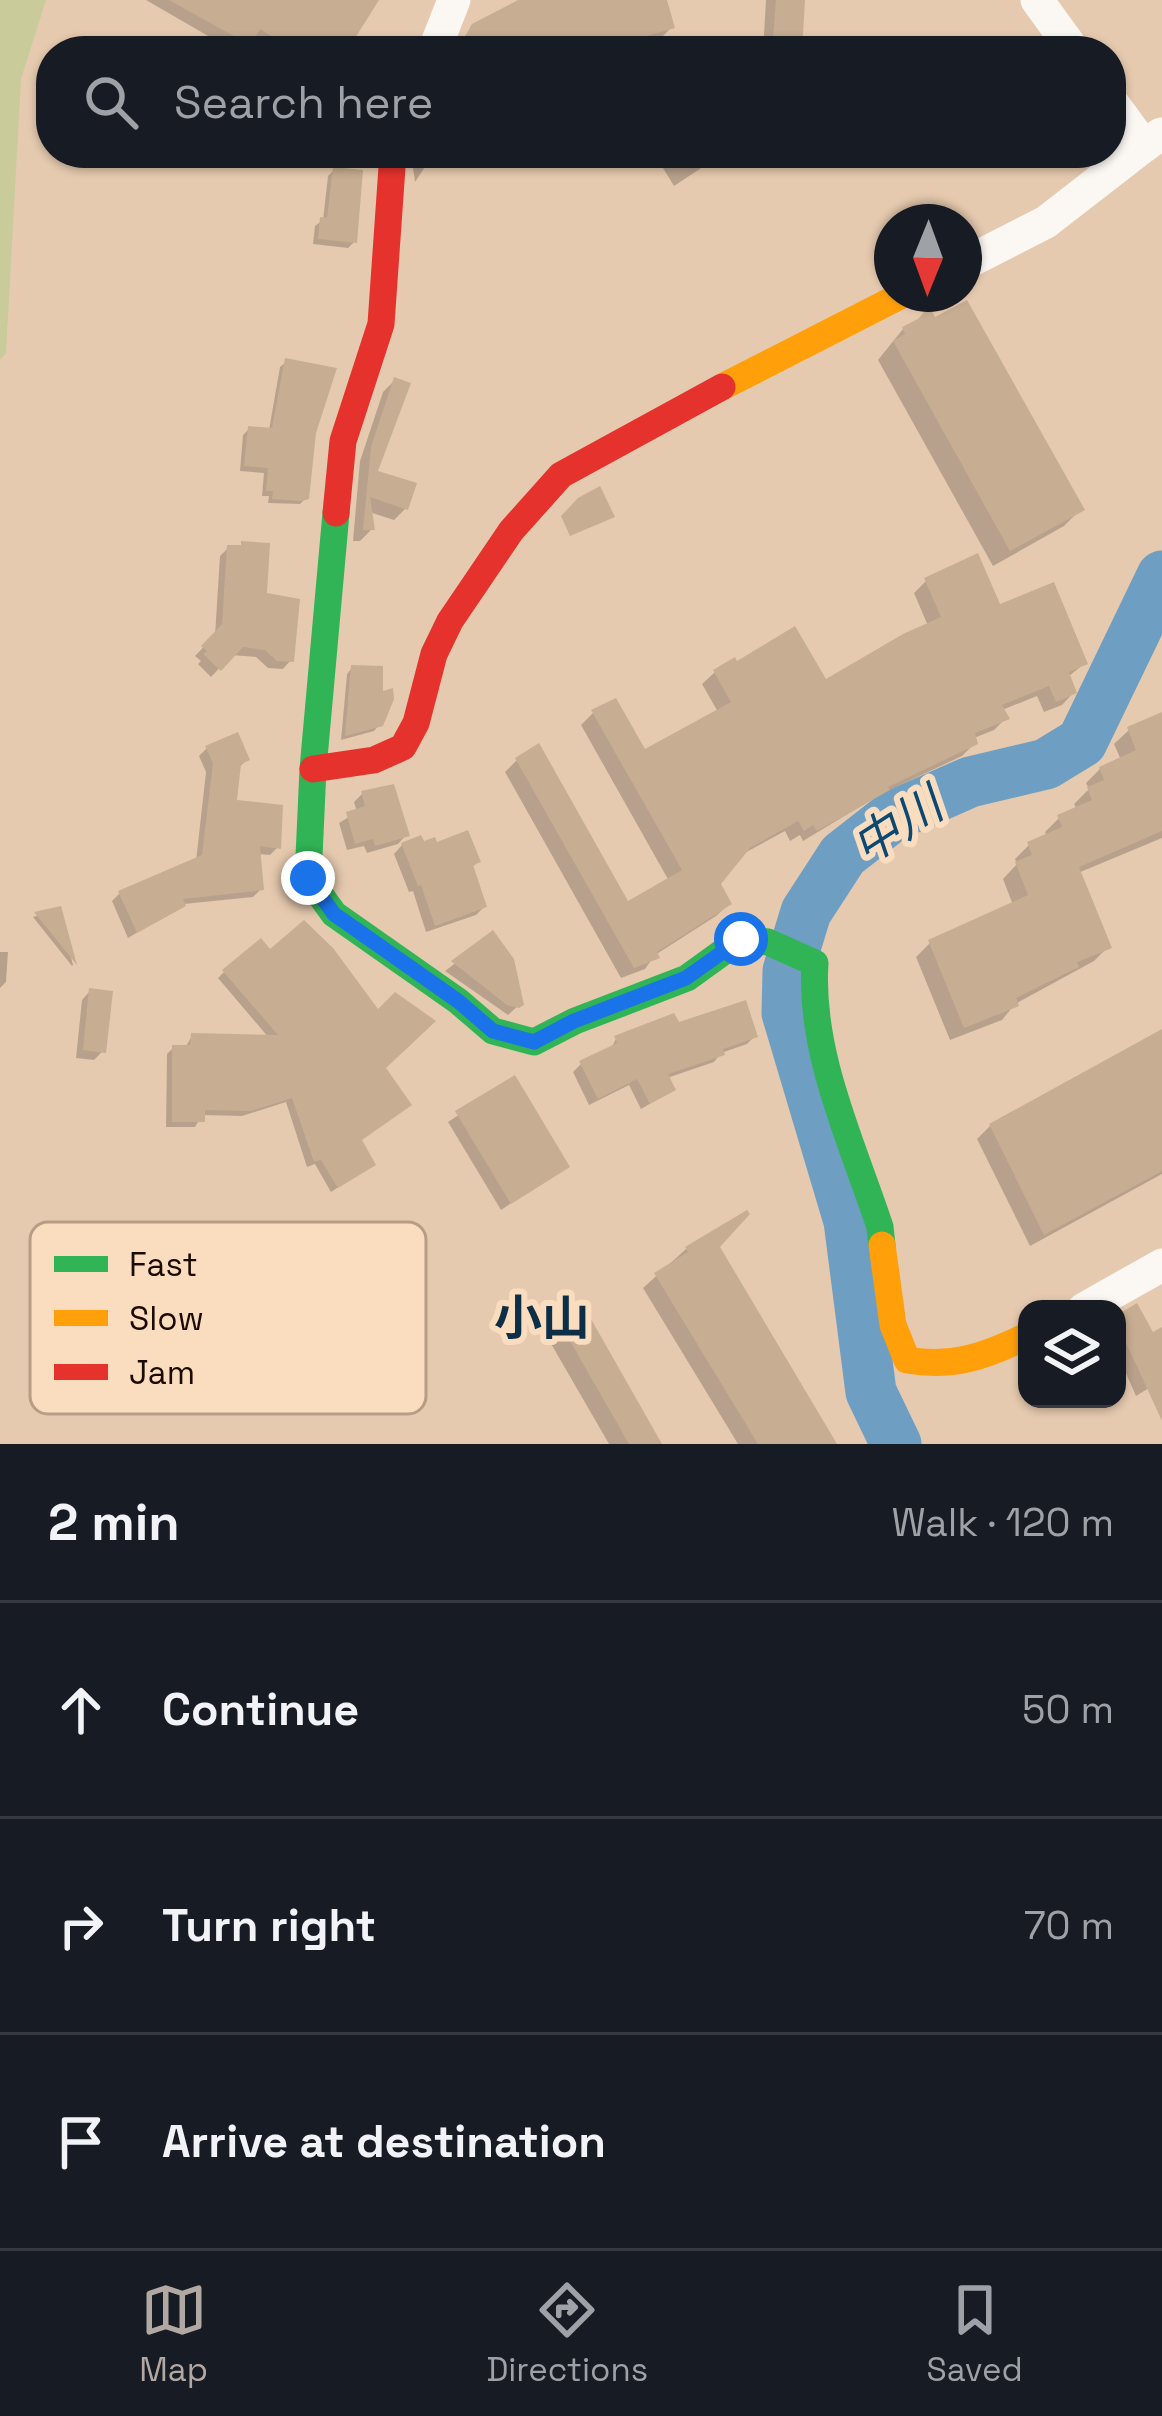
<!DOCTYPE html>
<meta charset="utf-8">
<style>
body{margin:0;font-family:"Space Grotesk","Noto Sans JP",sans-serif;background:#20242c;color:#f1f3f6}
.controls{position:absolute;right:36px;bottom:36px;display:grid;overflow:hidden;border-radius:24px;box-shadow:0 3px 9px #0004}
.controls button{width:108px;height:108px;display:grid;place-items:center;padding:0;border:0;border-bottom:3px solid #363941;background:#171b24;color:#f1f3f6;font:60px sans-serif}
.compass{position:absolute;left:874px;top:204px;width:108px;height:108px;border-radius:50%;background:#171b24;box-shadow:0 3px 9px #0004;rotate:181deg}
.stop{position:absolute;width:36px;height:36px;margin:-27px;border:9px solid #1a73e8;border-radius:50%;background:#fff}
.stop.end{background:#1a73e8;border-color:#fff;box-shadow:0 3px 12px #0008}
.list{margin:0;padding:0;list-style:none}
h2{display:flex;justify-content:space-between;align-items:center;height:156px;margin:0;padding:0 48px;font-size:51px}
h2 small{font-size:39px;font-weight:400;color:#9ea1a6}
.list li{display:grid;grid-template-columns:78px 1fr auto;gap:36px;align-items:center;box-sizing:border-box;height:216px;padding:0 48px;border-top:3px solid #363941}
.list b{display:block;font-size:45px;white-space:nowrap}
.list em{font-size:39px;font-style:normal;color:#9ea1a6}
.icon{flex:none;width:66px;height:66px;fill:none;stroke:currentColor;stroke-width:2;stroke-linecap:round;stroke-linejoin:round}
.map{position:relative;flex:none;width:1162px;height:1444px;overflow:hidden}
.search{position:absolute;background:#171b24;box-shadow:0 3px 9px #0004;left:36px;right:36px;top:36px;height:132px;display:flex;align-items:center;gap:30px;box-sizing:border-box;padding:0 42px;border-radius:48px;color:#9ea1a6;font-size:45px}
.sheet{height:804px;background:#171b24}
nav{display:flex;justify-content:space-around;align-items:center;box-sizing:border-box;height:168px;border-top:3px solid #363941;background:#171b24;font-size:33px;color:#9ea1a6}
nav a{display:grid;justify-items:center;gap:6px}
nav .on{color:#b1a8a3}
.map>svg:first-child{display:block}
</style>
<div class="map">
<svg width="1162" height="1444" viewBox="0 0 1162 1444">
<rect width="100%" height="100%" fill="#e6caaf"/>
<!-- green -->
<path fill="#cacb9a" d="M 0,0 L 46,0 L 21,79 L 6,353 L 0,360 Z"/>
<!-- shadow -->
<g fill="#0003">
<path d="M 146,0 L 369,0 L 343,51 L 269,51 L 251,39 L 240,51 L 234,51 Z"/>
<path d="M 525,0 L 635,0 L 672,27 L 659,40 L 621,51 L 453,51 L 473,27 Z"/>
<path d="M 766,0 L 802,0 L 799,51 L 763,51 Z"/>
<path d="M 411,153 L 434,153 L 415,182 Z"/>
<path d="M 679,153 L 724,153 L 674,186 L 663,168 Z"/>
<path d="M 334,170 L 354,242 L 348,248 L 313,244 L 315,226 L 323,220 L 328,176 Z"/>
<path d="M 903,329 L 1081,509 L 1064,526 L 993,566 L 878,360 Z"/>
<path d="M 286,362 L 313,432 L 306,498 L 300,504 L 268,503 L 269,496 L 262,496 L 264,473 L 240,471 L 243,435 L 249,429 L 269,430 L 280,367 Z"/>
<path d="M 395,380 L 374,473 L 406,508 L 394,520 L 369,512 L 372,529 L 360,541 L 353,541 L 360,461 L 383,392 Z"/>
<path d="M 228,548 L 264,595 L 291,660 L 283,669 L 268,668 L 256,657 L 232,655 L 211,677 L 198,664 L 201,661 L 195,656 L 215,635 L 220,556 Z"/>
<path d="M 926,581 L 998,608 L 1085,663 L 1068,677 L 1074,692 L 1062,705 L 1044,712 L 1037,696 L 1002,710 L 1006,718 L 994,730 L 974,738 L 975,743 L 962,756 L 881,794 L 803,841 L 800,835 L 790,841 L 785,831 L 739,856 L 717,884 L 729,904 L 716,916 L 655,955 L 645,969 L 621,978 L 505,772 L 517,760 L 627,905 L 669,881 L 581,725 L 593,713 L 644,753 L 718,712 L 702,684 L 715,672 L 825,683 L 928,626 L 914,593 Z"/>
<path d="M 352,668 L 380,724 L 374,731 L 341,740 L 347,674 Z"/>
<path d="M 1162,715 L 1162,838 L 1078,873 L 1108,947 L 1094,961 L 1015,1004 L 1002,1020 L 950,1040 L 916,957 L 930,943 L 1013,905 L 1003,879 L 1017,864 L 1015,859 L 1029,845 L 1047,837 L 1045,832 L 1059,818 L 1077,810 L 1074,804 L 1089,789 L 1086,783 L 1100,769 L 1121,760 L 1114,744 L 1129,730 Z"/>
<path d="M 207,748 L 247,760 L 238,768 L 233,802 L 278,847 L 270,855 L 258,854 L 261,889 L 253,897 L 184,904 L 128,938 L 112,901 L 120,893 L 196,861 L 206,772 L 199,756 Z"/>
<path d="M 362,794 L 406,835 L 398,844 L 367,853 L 364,846 L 347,850 L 339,823 L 357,812 L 354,802 Z"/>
<path d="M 402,845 L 422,845 L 478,862 L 471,868 L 484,907 L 476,915 L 426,932 L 413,891 L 409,892 L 394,854 Z"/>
<path d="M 59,909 L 73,965 L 72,966 L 33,917 Z"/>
<path d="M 492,935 L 520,1004 L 508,1015 L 445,971 Z"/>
<path d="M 0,952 L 8,952 L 6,982 L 0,988 Z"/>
<path d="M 224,972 L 382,1068 L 359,1141 L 372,1165 L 331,1192 L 315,1164 L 307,1167 L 286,1102 L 242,1116 L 202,1115 L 195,1127 L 166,1127 L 167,1054 L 173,1048 L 185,1048 L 192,1036 L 269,1038 L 218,978 Z"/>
<path d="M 90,991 L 103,1051 L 94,1060 L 76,1058 L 82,1000 Z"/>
<path d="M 677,1026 L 755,1036 L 747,1044 L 721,1053 L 714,1062 L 667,1078 L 673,1090 L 641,1109 L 629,1085 L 589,1105 L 573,1072 L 581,1064 L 610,1050 L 616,1039 Z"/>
<path d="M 1162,1034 L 1162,1174 L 1030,1246 L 977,1139 L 990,1126 Z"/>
<path d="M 514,1079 L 567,1166 L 501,1210 L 448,1122 Z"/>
<path d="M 716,1247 L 834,1444 L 738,1444 L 643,1288 L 686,1249 Z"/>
<path d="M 586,1316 L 658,1444 L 609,1444 L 550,1342 Z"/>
<path d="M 1117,1318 L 1152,1335 L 1162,1330 L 1162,1380 L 1136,1396 L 1117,1353 Z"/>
</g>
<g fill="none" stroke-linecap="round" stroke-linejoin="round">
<!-- river -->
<path stroke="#6e9fc3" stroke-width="51" d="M 896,1444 L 871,1392 L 849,1221 L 787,1013 L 788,971 L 806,912 L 843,855 L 893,816 L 970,782 L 1046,764 L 1082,742 L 1162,576"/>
</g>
<!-- building -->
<g fill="#c7ad92">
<path d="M 169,0 L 379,0 L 347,51 L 294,51 L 260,29 L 250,45 Z"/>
<path d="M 518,0 L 667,0 L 675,28 L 593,51 L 457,51 L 472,24 Z"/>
<path d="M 776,0 L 805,0 L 802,51 L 772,51 Z"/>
<path d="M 333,167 L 363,170 L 357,243 L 318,239 L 320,217 L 327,218 Z"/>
<path d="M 967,300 L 1085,510 L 1010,551 L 893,341 L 905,334 L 902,327 L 918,319 L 929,306 L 935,317 Z"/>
<path d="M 285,358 L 337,368 L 316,433 L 309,499 L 302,501 L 272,499 L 273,491 L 266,491 L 268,468 L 244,466 L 248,426 L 272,428 Z"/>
<path d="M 394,377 L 411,383 L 378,471 L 417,483 L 408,510 L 370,497 L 375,530 L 363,530 L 371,447 Z"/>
<path d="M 600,486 L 615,517 L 570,536 L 561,516 L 578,498 Z"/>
<path d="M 241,541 L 270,543 L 267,593 L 300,599 L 294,662 L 277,661 L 265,650 L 243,647 L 221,671 L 203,654 L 207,651 L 201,646 L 222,624 L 227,545 L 241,545 Z"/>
<path d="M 978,553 L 1000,604 L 1054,582 L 1088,664 L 1069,672 L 1077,693 L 1056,702 L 1049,686 L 1002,705 L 1010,719 L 975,733 L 978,744 L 888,787 L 890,790 L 817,831 L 813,825 L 804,831 L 798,821 L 750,848 L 721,884 L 732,904 L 657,952 L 660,958 L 634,968 L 515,758 L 539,743 L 628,901 L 682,870 L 591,710 L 616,698 L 645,749 L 731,702 L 713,670 L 735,657 L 737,661 L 795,626 L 826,679 L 903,634 L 941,617 L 924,578 Z"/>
<path d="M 351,665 L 383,666 L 383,691 L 393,688 L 394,699 L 383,726 L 345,736 Z"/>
<path d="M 1162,712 L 1162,831 L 1079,867 L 1112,948 L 1077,962 L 1079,967 L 1016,998 L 1019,1006 L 964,1028 L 928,940 L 1028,895 L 1015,862 L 1032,855 L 1027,842 L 1062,827 L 1057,815 L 1092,800 L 1087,787 L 1104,780 L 1099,767 L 1136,750 L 1127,727 Z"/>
<path d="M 238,732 L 250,760 L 241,764 L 237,800 L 283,805 L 281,849 L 260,846 L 264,890 L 183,899 L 186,906 L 137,933 L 118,891 L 202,855 L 213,763 L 205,746 Z"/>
<path d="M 394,784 L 410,836 L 375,846 L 373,839 L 355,844 L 346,812 L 365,806 L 361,791 Z"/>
<path d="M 468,830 L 481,862 L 473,865 L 487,907 L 435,926 L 421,885 L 418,886 L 401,843 L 421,835 L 424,841 L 435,837 L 437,842 Z"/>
<path d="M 61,906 L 77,965 L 34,912 Z"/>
<path d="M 304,920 L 333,948 L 378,1009 L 395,992 L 436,1021 L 386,1068 L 412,1105 L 362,1140 L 376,1165 L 338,1188 L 321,1160 L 314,1162 L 292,1098 L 251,1111 L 205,1110 L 205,1122 L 172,1122 L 172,1045 L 190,1045 L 191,1033 L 278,1035 L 222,970 L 261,938 L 270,949 Z"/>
<path d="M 493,930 L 514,959 L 524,1005 L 519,1008 L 507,1005 L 451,961 Z"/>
<path d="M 89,988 L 113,991 L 106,1053 L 83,1050 Z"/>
<path d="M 746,1000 L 758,1037 L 723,1049 L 725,1055 L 668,1074 L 676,1090 L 650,1104 L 637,1079 L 598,1099 L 579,1061 L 617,1043 L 614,1036 L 674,1013 L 679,1022 Z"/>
<path d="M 1162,1029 L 1162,1171 L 1044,1235 L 989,1124 Z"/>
<path d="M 515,1075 L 570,1167 L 511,1204 L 455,1111 Z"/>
<path d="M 747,1210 L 750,1214 L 720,1247 L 837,1444 L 758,1444 L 654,1273 L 688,1252 L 685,1247 Z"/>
<path d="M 1137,1303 L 1153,1332 L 1162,1327 L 1162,1421 L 1117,1323 L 1117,1315 Z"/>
<path d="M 587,1312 L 662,1444 L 629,1444 L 562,1327 Z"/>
</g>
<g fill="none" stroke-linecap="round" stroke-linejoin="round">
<!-- street -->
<g stroke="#fbf7f3" stroke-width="33">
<path d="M 1037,0 L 1074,51"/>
<path d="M 434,51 L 454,0"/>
<path d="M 1111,101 L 1144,146 L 1161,134"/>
<path d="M 964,264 L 1046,222 L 1144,146"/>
<path d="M 1084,1309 L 1162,1265"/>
</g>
<!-- fast -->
<path stroke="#30b455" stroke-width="27" d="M 336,513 L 313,769 L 308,878 L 334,914 L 458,1001 L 493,1031 L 534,1042 L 575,1021 L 687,978 L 741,939 L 768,942 L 815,963 C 809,1053 852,1142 880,1227 L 882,1245"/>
<!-- slow -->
<g stroke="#ff9f0a" stroke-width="27">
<path d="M 722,387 L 904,294"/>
<path d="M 882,1245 L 893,1325 L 907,1360 C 953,1368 986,1356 1027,1336"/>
</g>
<!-- jam -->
<g stroke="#e5322d" stroke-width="27">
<path d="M 336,513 L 343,441 L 381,324 L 393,153"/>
<path d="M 313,769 L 374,760 L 403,747 L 416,723 L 434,654 L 450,621 L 511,531 L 561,475 L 722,387"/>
</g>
</g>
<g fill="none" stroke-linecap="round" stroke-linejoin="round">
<!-- route -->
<path stroke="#1a73e8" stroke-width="15" d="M 308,878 L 334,914 L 458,1001 L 493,1031 L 534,1042 L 574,1021 L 686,978 L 741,939"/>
</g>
<g text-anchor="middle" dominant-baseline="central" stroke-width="12" stroke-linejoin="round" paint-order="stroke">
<!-- water labels -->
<g font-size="48" font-style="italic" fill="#0b4973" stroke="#fadcbe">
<text transform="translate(897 826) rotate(-33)">中川</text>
</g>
<!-- neighbourhood labels -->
<g font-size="48" font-weight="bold" fill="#0d2e47" stroke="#fadcbe">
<text x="542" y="1318">小山</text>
</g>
</g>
<!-- legend -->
<rect x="30" y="1222" width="396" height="192" rx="18" fill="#fadcbe" stroke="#b79d85" stroke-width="3"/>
<rect x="54" y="1256" width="54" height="16" fill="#30b455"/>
<rect x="54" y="1310" width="54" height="16" fill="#ff9f0a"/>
<rect x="54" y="1364" width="54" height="16" fill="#e5322d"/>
<g font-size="33" fill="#1b0a00">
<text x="129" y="1276">Fast</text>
<text x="129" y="1330">Slow</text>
<text x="129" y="1384">Jam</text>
</g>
</svg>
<div class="controls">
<button><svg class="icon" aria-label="layers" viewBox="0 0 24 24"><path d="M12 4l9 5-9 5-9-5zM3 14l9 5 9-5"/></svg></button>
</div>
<svg class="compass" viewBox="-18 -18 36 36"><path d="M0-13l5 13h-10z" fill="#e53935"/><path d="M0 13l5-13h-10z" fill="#9ea1a6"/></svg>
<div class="stop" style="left:741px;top:939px"></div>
<div class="stop end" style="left:308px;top:878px"></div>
<div class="search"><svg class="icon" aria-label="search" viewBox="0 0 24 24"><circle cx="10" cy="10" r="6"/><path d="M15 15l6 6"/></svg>Search here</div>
</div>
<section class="sheet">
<h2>2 min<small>Walk · 120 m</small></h2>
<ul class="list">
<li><svg class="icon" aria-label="ahead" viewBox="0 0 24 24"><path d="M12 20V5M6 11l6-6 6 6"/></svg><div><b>Continue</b></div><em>50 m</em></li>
<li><svg class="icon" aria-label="right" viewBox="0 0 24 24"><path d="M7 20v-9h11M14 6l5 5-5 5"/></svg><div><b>Turn right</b></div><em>70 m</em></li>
<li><svg class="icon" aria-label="arrive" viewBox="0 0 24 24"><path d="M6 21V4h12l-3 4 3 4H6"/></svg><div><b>Arrive at destination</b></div></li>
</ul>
</section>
<nav>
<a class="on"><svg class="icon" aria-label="map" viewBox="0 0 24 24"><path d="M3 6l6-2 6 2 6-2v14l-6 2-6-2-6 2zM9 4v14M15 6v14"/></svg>Map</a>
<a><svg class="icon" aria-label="directions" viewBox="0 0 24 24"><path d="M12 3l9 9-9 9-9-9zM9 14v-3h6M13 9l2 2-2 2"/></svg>Directions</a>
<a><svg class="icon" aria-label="saved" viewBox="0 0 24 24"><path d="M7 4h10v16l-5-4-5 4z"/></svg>Saved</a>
</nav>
